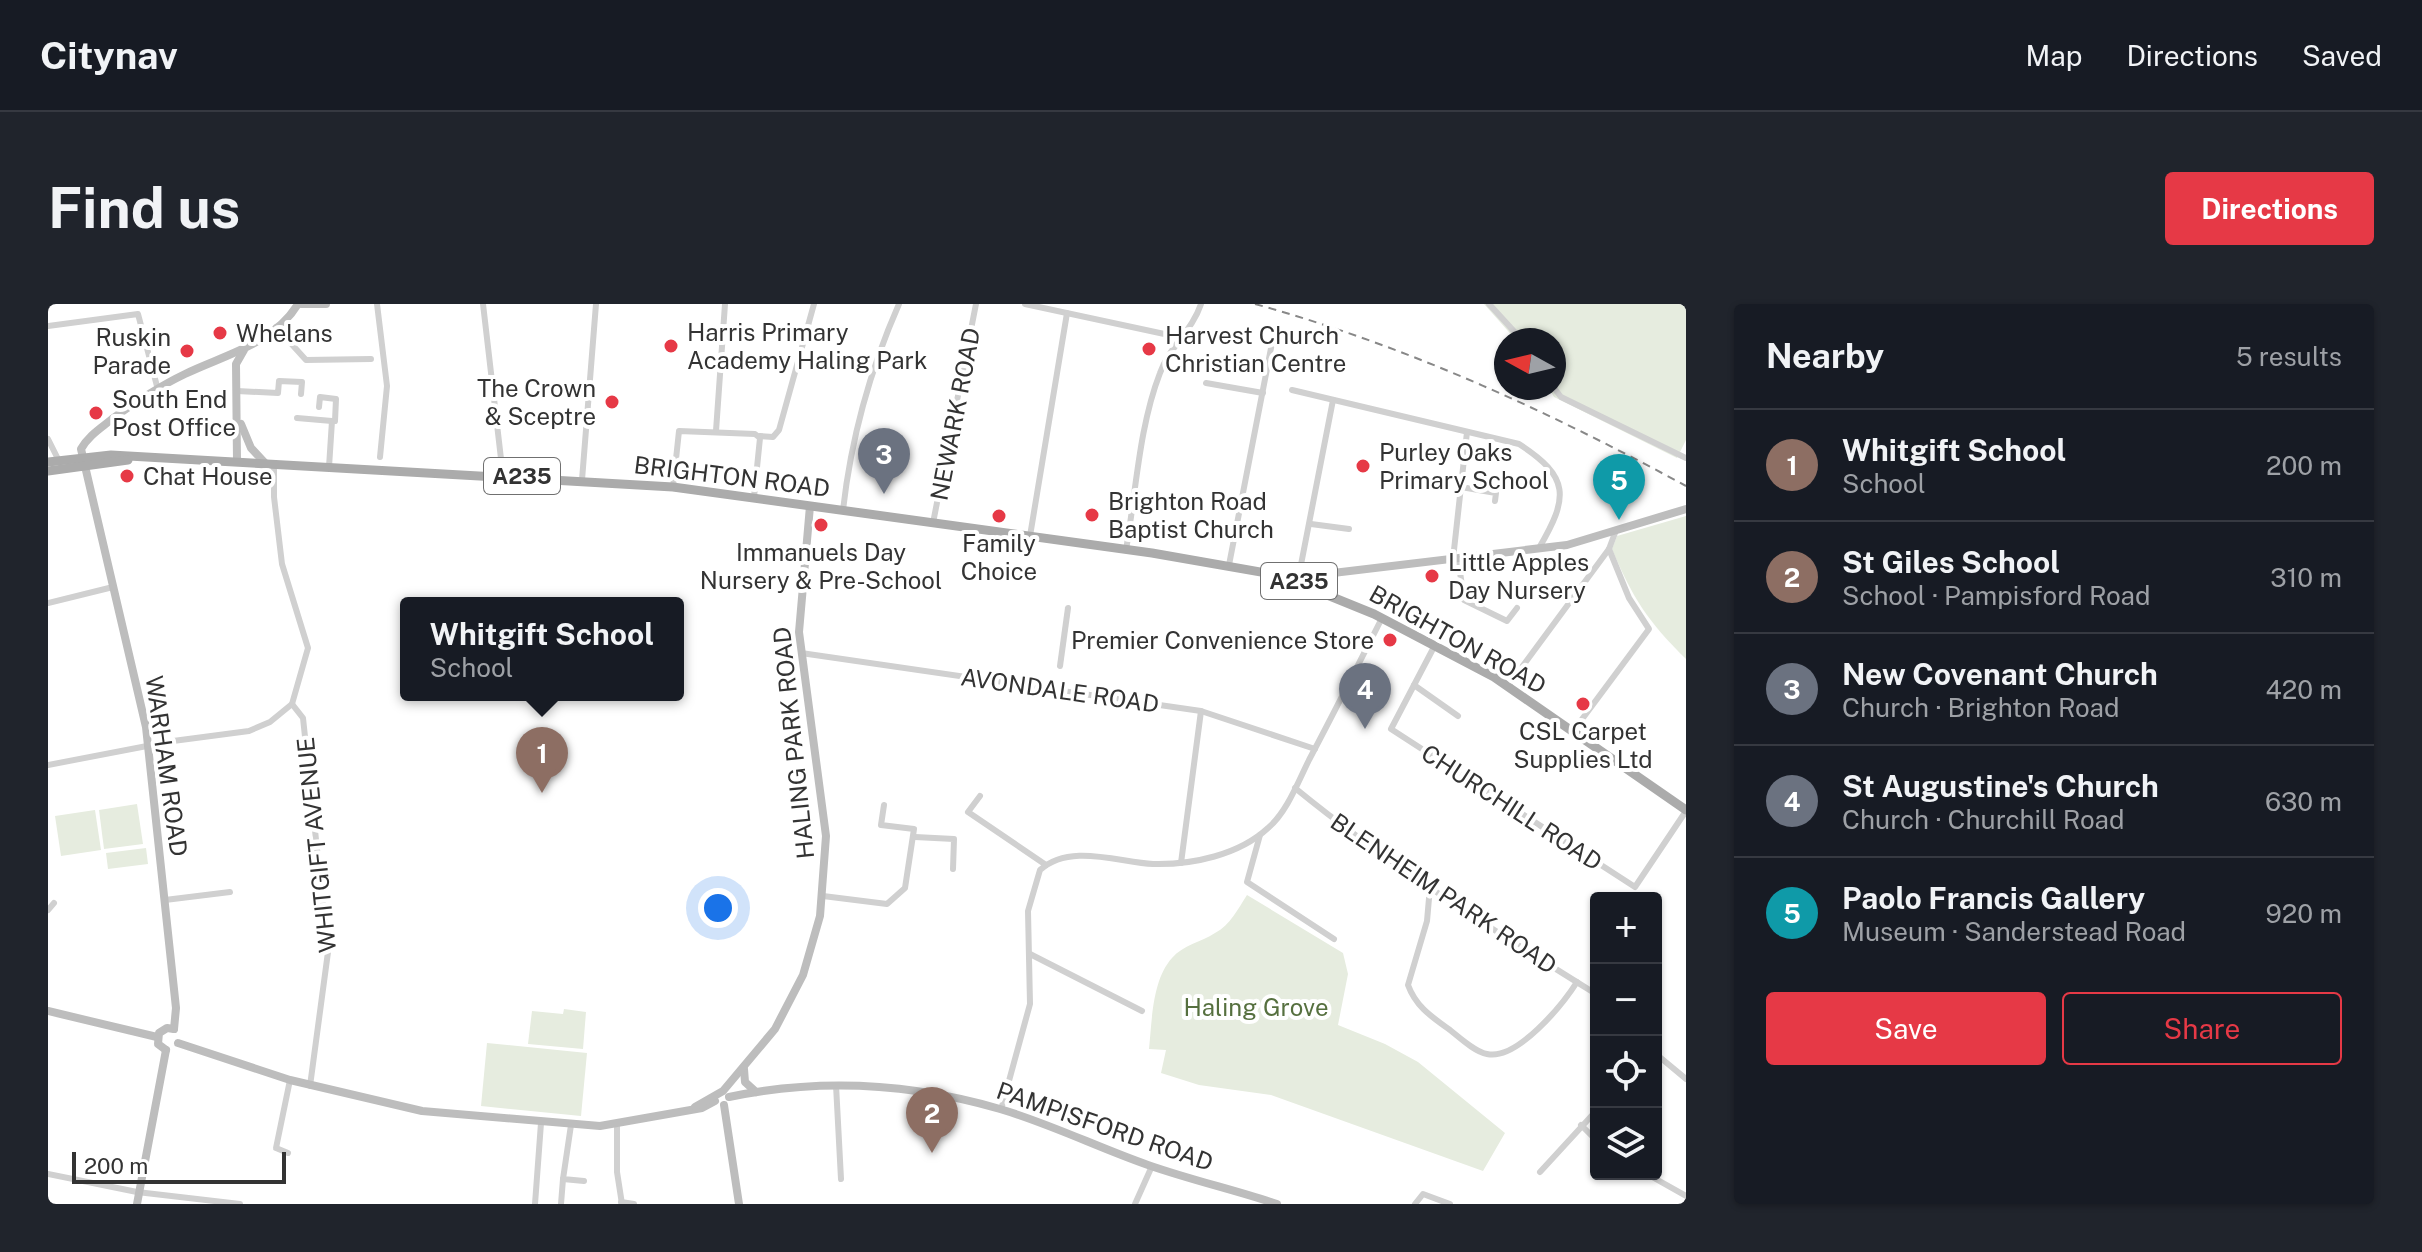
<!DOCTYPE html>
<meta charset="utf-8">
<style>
body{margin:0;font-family:"Public Sans",sans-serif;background:#20242c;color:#f1f3f6}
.controls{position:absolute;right:24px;bottom:24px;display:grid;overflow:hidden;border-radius:8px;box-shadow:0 2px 6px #0004}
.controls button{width:72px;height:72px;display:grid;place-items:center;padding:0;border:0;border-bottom:2px solid #363941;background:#171b24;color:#f1f3f6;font:40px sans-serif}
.compass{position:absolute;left:1446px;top:24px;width:72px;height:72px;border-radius:50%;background:#171b24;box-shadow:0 2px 6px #0004;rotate:278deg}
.scale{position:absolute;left:24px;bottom:20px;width:214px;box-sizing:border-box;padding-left:8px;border:4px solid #333;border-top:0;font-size:22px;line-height:28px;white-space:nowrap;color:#333;-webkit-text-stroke:6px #fff;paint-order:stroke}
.you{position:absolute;left:670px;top:604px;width:28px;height:28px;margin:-20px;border:6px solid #fff;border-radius:50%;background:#1a73e8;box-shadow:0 0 0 12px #1a73e833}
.badge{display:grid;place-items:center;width:52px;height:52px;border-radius:50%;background:#e63946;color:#fff;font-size:26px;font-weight:700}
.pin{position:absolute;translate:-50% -66px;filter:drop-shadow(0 2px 4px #0008)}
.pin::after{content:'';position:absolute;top:42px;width:28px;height:24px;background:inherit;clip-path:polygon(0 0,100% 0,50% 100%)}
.popup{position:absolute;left:352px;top:293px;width:284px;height:104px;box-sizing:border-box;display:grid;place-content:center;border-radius:8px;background:#171b24;filter:drop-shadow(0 2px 6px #0005);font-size:26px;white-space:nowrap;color:#9ea1a6}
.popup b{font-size:30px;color:#f1f3f6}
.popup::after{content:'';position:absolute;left:50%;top:100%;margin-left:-16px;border:16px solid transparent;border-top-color:#171b24}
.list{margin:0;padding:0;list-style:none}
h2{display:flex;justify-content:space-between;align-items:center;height:104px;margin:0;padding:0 32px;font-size:34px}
h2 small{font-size:26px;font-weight:400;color:#9ea1a6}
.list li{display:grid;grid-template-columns:52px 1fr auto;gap:24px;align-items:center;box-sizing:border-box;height:112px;padding:0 32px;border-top:2px solid #363941}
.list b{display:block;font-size:30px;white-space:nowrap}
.list p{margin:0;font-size:26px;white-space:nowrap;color:#9ea1a6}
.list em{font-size:26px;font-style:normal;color:#9ea1a6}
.actions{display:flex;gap:16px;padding:24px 32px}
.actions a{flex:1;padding:18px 0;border:2px solid #e63946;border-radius:8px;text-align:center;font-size:28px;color:#e63946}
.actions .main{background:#e63946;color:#fff}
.icon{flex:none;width:44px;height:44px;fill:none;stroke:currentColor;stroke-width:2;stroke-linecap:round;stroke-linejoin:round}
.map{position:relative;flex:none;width:1638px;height:900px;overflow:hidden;border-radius:8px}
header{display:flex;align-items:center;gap:48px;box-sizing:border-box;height:112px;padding:0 40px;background:#171b24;border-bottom:2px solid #363941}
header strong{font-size:38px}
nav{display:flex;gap:44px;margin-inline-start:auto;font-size:28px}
.intro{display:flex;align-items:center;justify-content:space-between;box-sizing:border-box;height:192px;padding:0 48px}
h1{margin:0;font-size:56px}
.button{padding:20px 36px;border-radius:8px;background:#e63946;color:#fff;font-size:28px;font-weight:700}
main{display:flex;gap:48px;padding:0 48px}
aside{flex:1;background:#171b24;border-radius:8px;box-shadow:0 2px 6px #0004}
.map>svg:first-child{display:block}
</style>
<header>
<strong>Citynav</strong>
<nav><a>Map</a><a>Directions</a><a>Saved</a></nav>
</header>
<div class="intro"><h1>Find us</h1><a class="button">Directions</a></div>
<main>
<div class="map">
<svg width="1638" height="900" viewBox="0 0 1638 900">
<rect width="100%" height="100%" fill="#fff"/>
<!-- green -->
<g fill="#e6ecdf">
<path d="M 1436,0 L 1638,0 L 1638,136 L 1629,154 L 1506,93 L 1501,84 L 1506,84 L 1506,36 L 1468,36 Z"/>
<path d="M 1638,212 L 1638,355 C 1600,318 1584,293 1564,245 L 1569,232 Z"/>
<path d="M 89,500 L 95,540 L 56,545 L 51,506 Z"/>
<path d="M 47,506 L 53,546 L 13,552 L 7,512 Z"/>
<path d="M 98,544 L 100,560 L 60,565 L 58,549 Z"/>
<path d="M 1199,591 L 1295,649 L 1300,670 L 1290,721 L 1337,740 L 1370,758 L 1457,829 L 1435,867 L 1223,791 L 1151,781 L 1113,769 L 1118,746 L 1101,745 C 1104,717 1104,676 1124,654 C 1135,641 1153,638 1167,629 C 1182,621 1190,605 1199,591 Z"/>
<path d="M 516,705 L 538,708 L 535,745 L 480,740 L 484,707 L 515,710 Z"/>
<path d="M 439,739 L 539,749 L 533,812 L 433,802 Z"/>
</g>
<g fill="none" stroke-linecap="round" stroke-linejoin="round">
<!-- street -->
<g stroke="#d0d0d0" stroke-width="6">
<path d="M 329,0 L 339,82 L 332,153"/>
<path d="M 435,0 L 455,172"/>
<path d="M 977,0 L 1135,34"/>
<path d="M 1441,0 L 1474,36"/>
<path d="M 0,22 L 90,10 L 110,86"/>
<path d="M 228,23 L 258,56 L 323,55"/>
<path d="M 1158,79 L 1215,89"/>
<path d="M 1506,84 L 1513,93 L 1638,154"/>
<path d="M 1244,86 L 1471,140 C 1522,173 1521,193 1491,244"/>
<path d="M 189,87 L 230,89 L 231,77 L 254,78 L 253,90"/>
<path d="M 271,103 L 272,93 L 288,95 L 287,117 L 284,117"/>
<path d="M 249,114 L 284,117 L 281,163"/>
<path d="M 668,127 L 677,0"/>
<path d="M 712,132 L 725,133 L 731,126 L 766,0"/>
<path d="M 0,135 L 11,157"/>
<path d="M 534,176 L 548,0"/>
<path d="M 625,183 L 631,127 L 707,130 L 712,134 L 706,193"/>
<path d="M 1413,183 L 1448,189 L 1447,197"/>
<path d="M 795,206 C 803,135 822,66 851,0"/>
<path d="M 885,219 L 928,0"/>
<path d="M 1263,220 L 1301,225"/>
<path d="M 982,232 L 1019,9"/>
<path d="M 1078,246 C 1088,188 1091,123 1112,69 C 1121,43 1144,27 1153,0"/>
<path d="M 1410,254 L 1416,296 L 1459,317 L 1469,304"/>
<path d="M 1405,255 L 1419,128"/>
<path d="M 1181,261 L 1224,39"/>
<path d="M 1250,276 L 1285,96"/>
<path d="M 0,299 L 65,283"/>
<path d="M 1387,341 L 1343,425 L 1587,583 L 1638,507"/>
<path d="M 753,349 L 1153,407 L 1267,445"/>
<path d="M 1012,362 L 1020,304"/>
<path d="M 1366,381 L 1410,412"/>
<path d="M 1460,382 L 1561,245 L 1567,229"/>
<path d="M 244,400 L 255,414 L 280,648 L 262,782"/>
<path d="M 1526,426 L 1601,325 L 1581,294 L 1561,245"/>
<path d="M 0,461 L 125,437 L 201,427 L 222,418 L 244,400 L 260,344 L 234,260 L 226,193 L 226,160"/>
<path d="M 1247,484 C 1341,561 1445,626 1548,690"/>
<path d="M 932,492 L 920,508 L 998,561"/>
<path d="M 1212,531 L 1199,578 L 1286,635"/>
<path d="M 867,533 L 906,535 L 905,565"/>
<path d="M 1133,559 L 1153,407"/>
<path d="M 1382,583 L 1379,617 L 1360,681 C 1368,703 1384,713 1402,726 C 1412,734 1427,748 1439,750 C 1469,757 1515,700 1529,678"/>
<path d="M 775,592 L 839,600 L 857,584 L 866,525 L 833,521 L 836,501"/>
<path d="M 117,596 L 182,588"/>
<path d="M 0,606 L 6,599"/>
<path d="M 982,650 L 1094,707"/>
<path d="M 1608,750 L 1638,775"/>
<path d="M 788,781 L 793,875"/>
<path d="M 953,806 L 982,700 L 980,607 L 992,566 C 1022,539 1070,558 1105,560 C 1144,561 1191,551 1220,524 C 1239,508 1250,478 1261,456 C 1286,409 1310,361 1334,314"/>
<path d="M 523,821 L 515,875 L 536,877"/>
<path d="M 569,821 L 569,868 L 574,900"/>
<path d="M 1533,821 L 1548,836"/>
<path d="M 240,849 L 228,844 L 242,776"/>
<path d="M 1492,868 L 1548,807"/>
<path d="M 0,870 L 89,888 L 192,900"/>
<path d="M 1599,870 L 1638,892"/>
<path d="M 573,898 L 586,900"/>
<path d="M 487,900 L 493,819"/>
<path d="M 513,900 L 515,875"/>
<path d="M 1087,900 L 1104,862"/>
<path d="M 1367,900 L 1375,890 L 1402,900"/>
</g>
<!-- secondary -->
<g stroke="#bdbdbd" stroke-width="8">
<path d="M 253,0 L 278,0"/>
<path d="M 193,120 L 203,144 L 217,159"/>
<path d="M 189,157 L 188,60 L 196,46"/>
<path d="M 1256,279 L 1285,269 L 1519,241 L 1638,205"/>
<path d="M 0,707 L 109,733"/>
<path d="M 126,725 L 128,704 L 98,423 L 33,145 C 40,132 53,124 64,115 C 86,99 112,82 137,70 C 176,51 226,40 250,0"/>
<path d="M 130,739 L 242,776 L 374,807 L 552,822 L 654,804 L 667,797"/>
<path d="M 118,746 L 110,740 L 111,729 L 119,724 L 126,725"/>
<path d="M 696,765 L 697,778 L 708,788"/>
<path d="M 681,793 C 772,774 862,779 952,805 C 1003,820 1051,844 1100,861 C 1143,876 1187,886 1229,900"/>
<path d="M 676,801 L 691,900"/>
<path d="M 647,803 L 675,787 L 727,725 L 755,671 L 772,612 L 778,532 L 751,328 L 762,202"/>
<path d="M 89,900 L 118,746"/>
</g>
<!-- primary -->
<g stroke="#ababab" stroke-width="9">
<path d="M 0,158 L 63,151 L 625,183 L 1104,249 L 1230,271 L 1326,310 L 1446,373 L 1638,506"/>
<path d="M 0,167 L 80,156"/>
</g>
<!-- rail -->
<path stroke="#888" stroke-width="2" stroke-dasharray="8 6" stroke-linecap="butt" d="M 1207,0 C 1359,42 1500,107 1638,182"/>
</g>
<!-- markers -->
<g fill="#e63946" stroke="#fff" stroke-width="3">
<circle cx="172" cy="29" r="8"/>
<circle cx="623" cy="42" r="8"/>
<circle cx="1101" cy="45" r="8"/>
<circle cx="139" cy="47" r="8"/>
<circle cx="564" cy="98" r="8"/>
<circle cx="48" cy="109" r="8"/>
<circle cx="1315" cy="162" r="8"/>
<circle cx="79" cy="172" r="8"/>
<circle cx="1044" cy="211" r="8"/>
<circle cx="951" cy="212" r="8"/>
<circle cx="773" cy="221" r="8"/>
<circle cx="1384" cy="272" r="8"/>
<circle cx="1342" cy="336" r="8"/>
<circle cx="1535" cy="400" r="8"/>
</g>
<g text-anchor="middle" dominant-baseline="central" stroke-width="8" stroke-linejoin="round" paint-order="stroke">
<!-- shield labels -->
<g fill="#fff" stroke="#707070" stroke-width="2">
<rect x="436" y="154" width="76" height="36" rx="6"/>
<rect x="1213" y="259" width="76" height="36" rx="6"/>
</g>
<g font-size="22" font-weight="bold" fill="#333">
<text x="474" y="172">A235</text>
<text x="1251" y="277">A235</text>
</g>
<!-- poi labels -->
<g font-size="24" fill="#333" stroke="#fff" text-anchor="start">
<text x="639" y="28">Harris Primary<tspan x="639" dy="28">Academy Haling Park</tspan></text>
<text x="188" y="29">Whelans</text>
<text x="1117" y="31">Harvest Church<tspan x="1117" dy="28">Christian Centre</tspan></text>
<text x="123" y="33" text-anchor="end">Ruskin<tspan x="123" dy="28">Parade</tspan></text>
<text x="548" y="84" text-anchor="end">The Crown<tspan x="548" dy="28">&amp; Sceptre</tspan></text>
<text x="64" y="95">South End<tspan x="64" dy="28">Post Office</tspan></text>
<text x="1331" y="148">Purley Oaks<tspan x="1331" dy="28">Primary School</tspan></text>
<text x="95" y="172">Chat House</text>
<text x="1060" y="197">Brighton Road<tspan x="1060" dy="28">Baptist Church</tspan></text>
<text x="951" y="239" text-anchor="middle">Family<tspan x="951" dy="28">Choice</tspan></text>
<text x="773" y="248" text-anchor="middle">Immanuels Day<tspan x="773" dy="28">Nursery &amp; Pre-School</tspan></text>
<text x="1400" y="258">Little Apples<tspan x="1400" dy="28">Day Nursery</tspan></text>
<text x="1326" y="336" text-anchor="end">Premier Convenience Store</text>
<text x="1535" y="427" text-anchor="middle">CSL Carpet<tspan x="1535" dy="28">Supplies Ltd</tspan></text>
</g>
<!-- street labels -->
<g font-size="24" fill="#333" stroke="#fff">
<text transform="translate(907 110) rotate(-79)">NEWARK ROAD</text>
<text transform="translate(684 172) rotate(7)">BRIGHTON ROAD</text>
<text transform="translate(1410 335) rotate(29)">BRIGHTON ROAD</text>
<text transform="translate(1012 386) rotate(8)">AVONDALE ROAD</text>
<text transform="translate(745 439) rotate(-96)">HALING PARK ROAD</text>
<text transform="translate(119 462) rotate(82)">WARHAM ROAD</text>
<text transform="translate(1464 503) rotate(33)">CHURCHILL ROAD</text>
<text transform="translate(268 541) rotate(-96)">WHITGIFT AVENUE</text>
<text transform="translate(1396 589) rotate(34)">BLENHEIM PARK ROAD</text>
<text transform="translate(1057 822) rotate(19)">PAMPISFORD ROAD</text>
</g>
<!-- park labels -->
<g font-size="24" fill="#56703f" stroke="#fff">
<text x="1208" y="703">Haling Grove</text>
</g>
</g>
</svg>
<div class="controls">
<button>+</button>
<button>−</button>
<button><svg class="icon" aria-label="locate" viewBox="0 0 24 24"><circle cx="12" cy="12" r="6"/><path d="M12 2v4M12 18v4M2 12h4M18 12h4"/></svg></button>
<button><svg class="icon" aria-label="layers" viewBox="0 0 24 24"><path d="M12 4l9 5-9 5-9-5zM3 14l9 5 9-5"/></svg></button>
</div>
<svg class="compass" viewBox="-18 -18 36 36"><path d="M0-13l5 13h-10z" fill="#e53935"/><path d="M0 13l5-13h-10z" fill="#9ea1a6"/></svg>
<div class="scale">200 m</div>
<div class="you"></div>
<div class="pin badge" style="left:494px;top:489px;background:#8d6e63">1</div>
<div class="popup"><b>Whitgift School</b>School</div>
<div class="pin badge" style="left:884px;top:849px;background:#8d6e63">2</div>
<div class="pin badge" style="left:836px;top:190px;background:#6b7280">3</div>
<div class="pin badge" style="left:1317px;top:425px;background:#6b7280">4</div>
<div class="pin badge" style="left:1571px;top:216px;background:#0f9aa8">5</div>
</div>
<aside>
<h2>Nearby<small>5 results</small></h2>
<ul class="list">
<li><span class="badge" style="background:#8d6e63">1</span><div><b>Whitgift School</b><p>School</p></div><em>200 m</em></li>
<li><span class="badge" style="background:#8d6e63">2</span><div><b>St Giles School</b><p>School · Pampisford Road</p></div><em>310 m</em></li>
<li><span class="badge" style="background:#6b7280">3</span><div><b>New Covenant Church</b><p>Church · Brighton Road</p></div><em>420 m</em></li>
<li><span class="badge" style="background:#6b7280">4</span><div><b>St Augustine's Church</b><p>Church · Churchill Road</p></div><em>630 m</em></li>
<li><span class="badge" style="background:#0f9aa8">5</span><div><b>Paolo Francis Gallery</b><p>Museum · Sanderstead Road</p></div><em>920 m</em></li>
</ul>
<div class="actions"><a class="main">Save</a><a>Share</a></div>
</aside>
</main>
